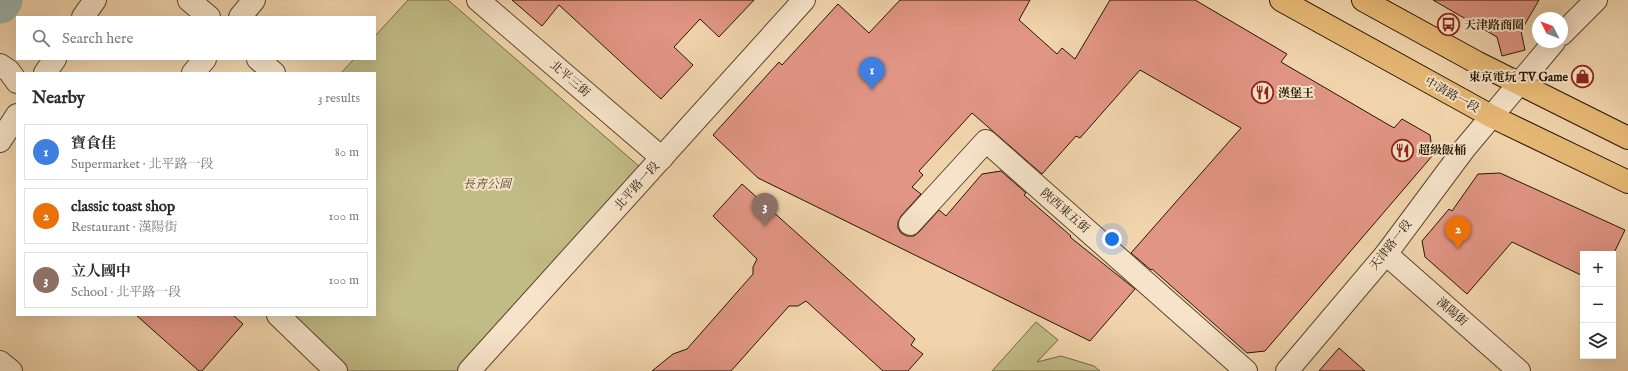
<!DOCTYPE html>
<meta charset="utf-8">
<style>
body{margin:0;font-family:"IM FELL English","Noto Serif TC",serif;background:#f7f7f7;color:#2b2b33}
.controls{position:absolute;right:12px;bottom:12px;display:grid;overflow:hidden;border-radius:0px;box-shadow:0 4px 16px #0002}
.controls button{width:36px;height:36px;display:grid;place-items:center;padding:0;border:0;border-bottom:1px solid #e1e1e2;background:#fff;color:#2b2b33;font:20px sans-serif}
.compass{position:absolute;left:1532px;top:12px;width:36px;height:36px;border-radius:50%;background:#fff;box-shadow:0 4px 16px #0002;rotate:312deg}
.you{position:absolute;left:1112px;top:239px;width:14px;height:14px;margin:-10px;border:3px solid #fff;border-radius:50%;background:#1a73e8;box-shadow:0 0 0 6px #1a73e833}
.badge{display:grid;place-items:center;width:26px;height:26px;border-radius:50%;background:#b45309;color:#fff;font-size:13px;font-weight:700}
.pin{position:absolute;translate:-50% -33px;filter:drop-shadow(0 1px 2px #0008)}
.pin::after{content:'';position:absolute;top:21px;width:14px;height:12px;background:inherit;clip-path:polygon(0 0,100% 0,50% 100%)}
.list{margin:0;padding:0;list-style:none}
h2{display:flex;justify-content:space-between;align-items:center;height:52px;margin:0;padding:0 16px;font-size:17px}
h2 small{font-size:13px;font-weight:400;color:#7c7c81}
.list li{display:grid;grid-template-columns:26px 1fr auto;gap:12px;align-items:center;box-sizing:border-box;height:56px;margin:0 8px 8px;padding:0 8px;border:1px solid #e1e1e2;border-radius:0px}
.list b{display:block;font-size:15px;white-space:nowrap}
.list p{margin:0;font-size:13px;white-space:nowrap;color:#7c7c81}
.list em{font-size:13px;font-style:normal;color:#7c7c81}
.icon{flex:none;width:22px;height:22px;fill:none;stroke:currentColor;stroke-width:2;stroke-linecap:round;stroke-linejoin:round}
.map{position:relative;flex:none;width:1628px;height:371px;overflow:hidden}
.search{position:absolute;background:#fff;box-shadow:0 4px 16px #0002;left:16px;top:16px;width:360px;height:44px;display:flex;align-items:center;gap:10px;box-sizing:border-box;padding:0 14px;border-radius:0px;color:#7c7c81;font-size:15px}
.panel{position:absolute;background:#fff;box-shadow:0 4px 16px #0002;left:16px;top:72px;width:360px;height:244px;border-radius:0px}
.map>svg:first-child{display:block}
</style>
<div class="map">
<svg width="1628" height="371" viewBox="0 0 1628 371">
<rect width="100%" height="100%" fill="#f1d4ac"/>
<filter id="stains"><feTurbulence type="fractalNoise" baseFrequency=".005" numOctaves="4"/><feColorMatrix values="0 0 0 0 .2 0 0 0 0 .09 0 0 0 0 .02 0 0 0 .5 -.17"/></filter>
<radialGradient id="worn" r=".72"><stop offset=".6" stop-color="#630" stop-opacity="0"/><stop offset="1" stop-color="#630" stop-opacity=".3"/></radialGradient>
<!-- green -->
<g fill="#c1bb85" stroke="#746844">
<path d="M 408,0 L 448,0 L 648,174 L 469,371 L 336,371 L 278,315 L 375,315 L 375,73 L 341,73 L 354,59 L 375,59 L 375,36 Z"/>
<path d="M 1036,322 L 1058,340 L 1037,362 L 1061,356 L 1094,366 L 1100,371 L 992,371 Z"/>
</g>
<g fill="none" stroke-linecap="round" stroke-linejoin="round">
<!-- river -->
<path stroke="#9bb7ae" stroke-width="41" d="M 0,3 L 2,0"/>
</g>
<!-- building -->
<g fill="#e19585" stroke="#271603">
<path d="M 512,0 L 754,0 L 719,37 L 700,19 L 674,47 L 693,65 L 661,99 L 559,5 L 542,26 Z"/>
<path d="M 900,0 L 1030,0 L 1019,20 L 1057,54 L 1062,48 L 1075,59 L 1110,0 L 1195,0 L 1287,54 L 1281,62 L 1394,128 L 1402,119 L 1430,135 L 1433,155 L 1265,351 L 1247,353 L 1152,269 L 1151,270 L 1131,253 L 1241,128 L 1140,70 L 1080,138 L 1076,136 L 1042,174 L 972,113 L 919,171 L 923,175 L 912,187 L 921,194 L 901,216 L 898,222 L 898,228 L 901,233 L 907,236 L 914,236 L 919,232 L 939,210 L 946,216 L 982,174 L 1001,171 L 1026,193 L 1024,195 L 1071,236 L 1070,237 L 1135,289 L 1090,341 L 758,178 L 713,135 L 779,62 L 782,65 L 838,4 L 869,33 Z"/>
<path d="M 1433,0 L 1539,0 L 1521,31 L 1525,50 L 1502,56 L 1497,37 Z"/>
<path d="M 1500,173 L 1625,230 L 1613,255 L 1583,254 L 1583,276 L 1512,242 L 1467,294 L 1425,257 L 1422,241 L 1449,209 L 1452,211 L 1478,174 Z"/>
<path d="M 742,184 L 915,339 L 911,345 L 923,354 L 908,371 L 883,371 L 806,301 L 798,306 L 789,306 L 731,371 L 652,371 L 673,354 L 687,349 L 753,274 L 753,267 L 757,259 L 713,216 Z"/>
<path d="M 136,315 L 233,315 L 243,324 L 202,371 L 199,371 Z"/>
<path d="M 1339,348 L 1365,371 L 1319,371 Z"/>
</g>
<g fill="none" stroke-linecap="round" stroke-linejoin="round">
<defs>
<g id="minor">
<path d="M 189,0 L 209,17"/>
<path d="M 478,0 L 662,158"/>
<path d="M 83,17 L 95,0"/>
<path d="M 240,17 L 254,0"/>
<path d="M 1562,34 L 1596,0"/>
<path d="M 258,59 L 274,73"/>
<path d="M 0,65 L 9,71 L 17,82"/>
<path d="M 45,73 L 55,59"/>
<path d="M 193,73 L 205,59"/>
<path d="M 0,141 L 17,115"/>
<path d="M 910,224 L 986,141 L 1246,371"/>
<path d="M 1386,254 L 1519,371"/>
<path d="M 278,315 L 336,371"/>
<path d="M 0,362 L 11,371"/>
<path d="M 469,371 L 804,0"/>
<path d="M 1287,371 L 1386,254 L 1465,148 L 1554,42"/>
</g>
<g id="major">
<path d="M 1281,0 L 1491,116 L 1628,182"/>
<path d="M 1363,0 L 1476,62 L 1628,138"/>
</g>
</defs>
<!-- minor casing -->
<use href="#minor" stroke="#5a462d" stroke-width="24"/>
<!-- major casing -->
<use href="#major" stroke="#271603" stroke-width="24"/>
<!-- minor -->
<use href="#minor" stroke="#f6e3c9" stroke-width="22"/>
<!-- major -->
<use href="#major" stroke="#e8ba76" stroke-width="22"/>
</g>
<!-- icons -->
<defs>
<symbol id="bus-ring" viewBox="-11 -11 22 22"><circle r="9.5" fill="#f6e3c9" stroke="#8f2418" stroke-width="1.5"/><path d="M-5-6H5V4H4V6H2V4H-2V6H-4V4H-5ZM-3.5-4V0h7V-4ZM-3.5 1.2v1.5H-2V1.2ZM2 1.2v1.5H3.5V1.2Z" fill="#8f2418"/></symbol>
<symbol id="shop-ring" viewBox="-11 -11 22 22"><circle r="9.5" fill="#f6e3c9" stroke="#8f2418" stroke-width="1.5"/><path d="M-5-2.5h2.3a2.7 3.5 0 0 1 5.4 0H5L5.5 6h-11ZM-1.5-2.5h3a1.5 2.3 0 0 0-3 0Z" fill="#8f2418"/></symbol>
<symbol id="restaurant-ring" viewBox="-11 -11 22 22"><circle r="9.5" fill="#f6e3c9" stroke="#8f2418" stroke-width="1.5"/><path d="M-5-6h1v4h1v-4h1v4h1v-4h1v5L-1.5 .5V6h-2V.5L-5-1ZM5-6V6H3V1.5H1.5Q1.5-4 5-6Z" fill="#8f2418"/></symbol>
</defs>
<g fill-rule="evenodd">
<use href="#bus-ring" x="1436" y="12" width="25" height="25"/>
<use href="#shop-ring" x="1570" y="64" width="25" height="25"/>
<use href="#restaurant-ring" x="1250" y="80" width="25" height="25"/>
<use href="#restaurant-ring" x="1390" y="138" width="25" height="25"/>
</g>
<g text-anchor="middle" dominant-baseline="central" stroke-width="4" stroke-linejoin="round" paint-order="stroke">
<!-- poi labels -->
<g font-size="12" font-weight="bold" fill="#271603" stroke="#f6e3c9" text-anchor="start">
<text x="1464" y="25">天津路商圈</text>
<text x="1568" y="77" text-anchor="end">東京電玩 TV Game</text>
<text x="1278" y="93">漢堡王</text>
<text x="1418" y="150">超級飯桶</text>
</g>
<!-- street labels -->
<g font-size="12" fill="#271603" stroke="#f6e3c9">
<text transform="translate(570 79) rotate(41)">北平三街</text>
<text transform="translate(1452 95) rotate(29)">中清路一段</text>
<text transform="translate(637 186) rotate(-48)">北平路一段</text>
<text transform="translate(1065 211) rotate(41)">陝西東五街</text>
<text transform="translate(1391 245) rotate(-52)">天津路一段</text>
<text transform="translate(1452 312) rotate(41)">漢陽街</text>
</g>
<!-- park labels -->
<g font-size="12" font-style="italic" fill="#55482a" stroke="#f6e3c9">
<text x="487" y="184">長青公園</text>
</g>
</g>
<rect width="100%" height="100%" filter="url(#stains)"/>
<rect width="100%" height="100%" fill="url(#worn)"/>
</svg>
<div class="controls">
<button>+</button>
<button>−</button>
<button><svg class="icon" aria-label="layers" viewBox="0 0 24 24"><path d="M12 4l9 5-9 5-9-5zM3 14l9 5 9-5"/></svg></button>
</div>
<svg class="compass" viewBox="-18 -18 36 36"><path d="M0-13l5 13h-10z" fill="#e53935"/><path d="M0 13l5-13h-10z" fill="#7c7c81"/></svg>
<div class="you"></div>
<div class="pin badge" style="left:872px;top:90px;background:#3f7fe0">1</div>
<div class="pin badge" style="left:1458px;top:249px;background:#e8710a">2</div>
<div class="pin badge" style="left:765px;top:226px;background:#8d6e63">3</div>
<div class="search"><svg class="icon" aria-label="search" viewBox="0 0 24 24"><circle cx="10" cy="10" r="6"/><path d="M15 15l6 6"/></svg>Search here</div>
<section class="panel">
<h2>Nearby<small>3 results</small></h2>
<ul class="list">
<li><span class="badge" style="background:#3f7fe0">1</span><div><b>寶食佳</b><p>Supermarket · 北平路一段</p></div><em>80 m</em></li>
<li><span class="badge" style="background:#e8710a">2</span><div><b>classic toast shop</b><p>Restaurant · 漢陽街</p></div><em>100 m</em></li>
<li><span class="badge" style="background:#8d6e63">3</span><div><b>立人國中</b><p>School · 北平路一段</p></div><em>100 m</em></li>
</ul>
</section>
</div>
